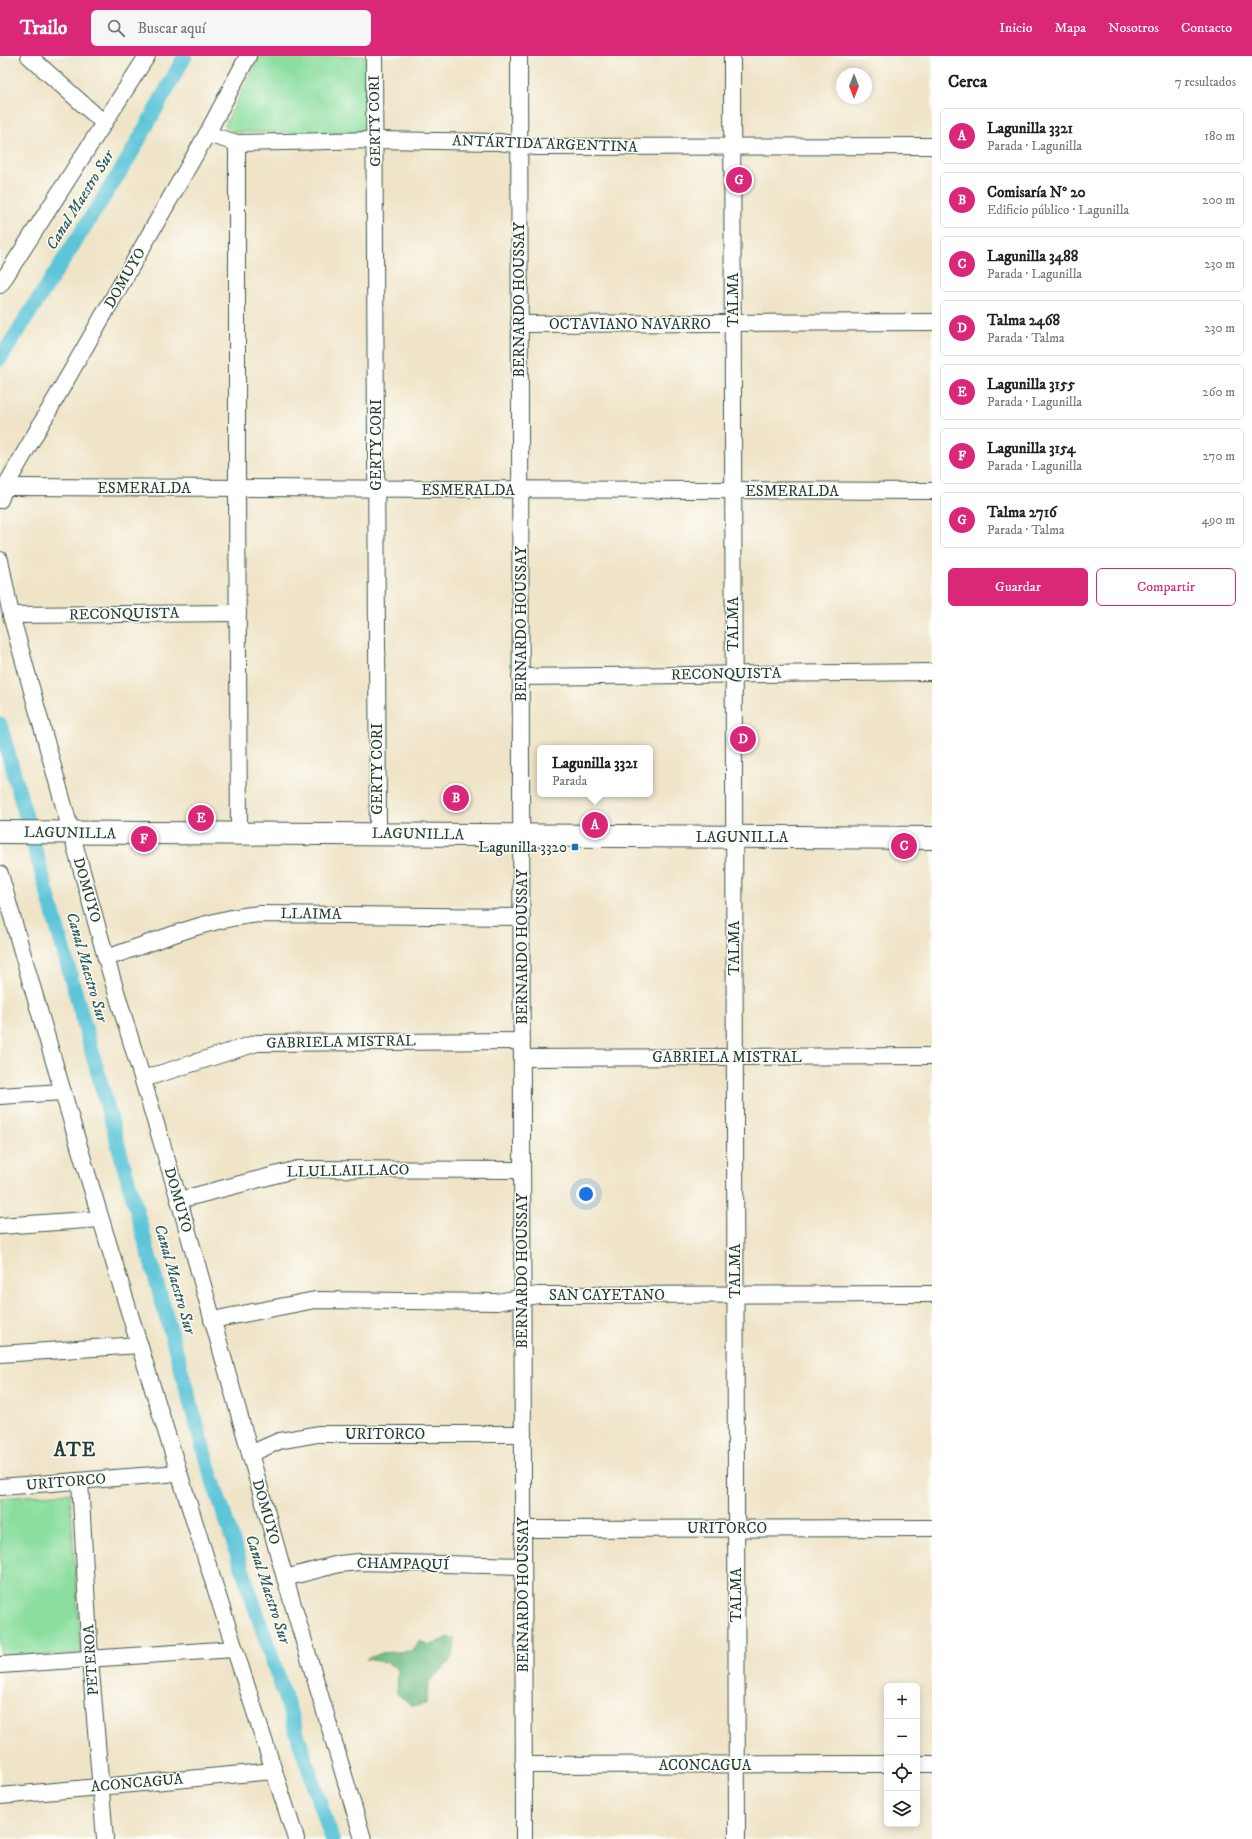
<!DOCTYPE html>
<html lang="es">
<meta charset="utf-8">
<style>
body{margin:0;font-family:"IM FELL DW Pica",serif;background:#f6f6f6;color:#222}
.controls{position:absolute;right:12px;bottom:12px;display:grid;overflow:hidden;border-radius:6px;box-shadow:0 2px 10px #0003}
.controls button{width:36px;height:36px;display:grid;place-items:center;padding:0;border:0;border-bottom:1px solid #e0e0e0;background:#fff;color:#222;font:20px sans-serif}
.compass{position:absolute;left:836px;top:12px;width:36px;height:36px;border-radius:50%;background:#fff;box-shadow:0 2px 10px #0003;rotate:180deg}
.you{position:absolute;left:586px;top:1138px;width:14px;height:14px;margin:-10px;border:3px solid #fff;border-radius:50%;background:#1a73e8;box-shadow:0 0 0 6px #1a73e833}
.badge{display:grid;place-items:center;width:26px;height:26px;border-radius:50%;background:#db2777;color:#fff;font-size:13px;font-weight:700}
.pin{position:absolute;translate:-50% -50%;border:2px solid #fff;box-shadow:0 1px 4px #0006}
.popup{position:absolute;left:537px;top:689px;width:116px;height:52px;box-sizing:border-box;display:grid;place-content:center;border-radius:6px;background:#fff;filter:drop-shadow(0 1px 3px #0005);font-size:13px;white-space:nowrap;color:#767676}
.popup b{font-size:15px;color:#222}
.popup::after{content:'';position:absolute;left:50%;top:100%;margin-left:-8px;border:8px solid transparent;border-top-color:#fff}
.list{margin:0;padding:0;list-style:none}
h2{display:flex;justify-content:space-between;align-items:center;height:52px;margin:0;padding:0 16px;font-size:17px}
h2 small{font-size:13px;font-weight:400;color:#767676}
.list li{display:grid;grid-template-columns:26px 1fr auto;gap:12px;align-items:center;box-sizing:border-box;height:56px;margin:0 8px 8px;padding:0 8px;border:1px solid #e0e0e0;border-radius:6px}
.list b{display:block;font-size:15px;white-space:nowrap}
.list p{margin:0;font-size:13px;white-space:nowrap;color:#767676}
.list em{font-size:13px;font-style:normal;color:#767676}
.actions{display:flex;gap:8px;padding:12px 16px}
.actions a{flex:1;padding:9px 0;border:1px solid #db2777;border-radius:6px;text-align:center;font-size:14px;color:#db2777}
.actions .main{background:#db2777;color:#fff}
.icon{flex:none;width:22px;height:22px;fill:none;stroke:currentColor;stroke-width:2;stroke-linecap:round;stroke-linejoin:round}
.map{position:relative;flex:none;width:932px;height:1783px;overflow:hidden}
header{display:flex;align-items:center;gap:24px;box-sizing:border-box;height:56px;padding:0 20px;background:#db2777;color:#fff}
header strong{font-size:19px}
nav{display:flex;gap:22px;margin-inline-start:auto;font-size:14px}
.search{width:280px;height:36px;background:#f6f6f6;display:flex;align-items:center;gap:10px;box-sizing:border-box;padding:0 14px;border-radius:6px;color:#767676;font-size:15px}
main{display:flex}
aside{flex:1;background:#fff}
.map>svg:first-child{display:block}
</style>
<header>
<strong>Trailo</strong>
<div class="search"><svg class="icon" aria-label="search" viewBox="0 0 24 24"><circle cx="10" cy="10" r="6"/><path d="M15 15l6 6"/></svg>Buscar aquí</div>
<nav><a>Inicio</a><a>Mapa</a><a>Nosotros</a><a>Contacto</a></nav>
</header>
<main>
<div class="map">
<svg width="932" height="1783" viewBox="0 0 932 1783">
<rect width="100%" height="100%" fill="#fdfcf7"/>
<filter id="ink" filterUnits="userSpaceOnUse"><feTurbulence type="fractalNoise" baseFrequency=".025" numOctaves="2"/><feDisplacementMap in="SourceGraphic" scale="8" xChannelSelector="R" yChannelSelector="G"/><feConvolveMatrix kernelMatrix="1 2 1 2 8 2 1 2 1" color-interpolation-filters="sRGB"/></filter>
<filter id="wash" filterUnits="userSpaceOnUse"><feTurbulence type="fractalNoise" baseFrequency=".012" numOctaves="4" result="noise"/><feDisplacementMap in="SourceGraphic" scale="16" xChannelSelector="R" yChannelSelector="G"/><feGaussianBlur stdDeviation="0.9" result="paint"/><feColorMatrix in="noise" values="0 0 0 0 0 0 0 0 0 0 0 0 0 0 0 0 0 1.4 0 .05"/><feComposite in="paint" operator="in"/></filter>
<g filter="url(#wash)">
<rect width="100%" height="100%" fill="#efe4c7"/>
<!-- green -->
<g fill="#8bde9f" stroke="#558e6a">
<path d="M 260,0 L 366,0 L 367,69 L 360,77 L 232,76 L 225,69 Z"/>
<path d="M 70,1437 L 81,1597 L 0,1602 L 0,1442 Z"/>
</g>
<!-- forest -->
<path fill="#70bd86" stroke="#487d5d" d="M 448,1581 L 455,1583 C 454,1610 444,1609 428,1627 L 426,1648 L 413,1650 L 397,1638 L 398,1613 L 388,1607 L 366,1603 L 381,1597 L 412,1595 L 420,1585 L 429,1590 Z"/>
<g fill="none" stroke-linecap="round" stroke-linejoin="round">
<!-- canal -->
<g stroke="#5cc5d8" stroke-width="15">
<path d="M 0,303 L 127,105 L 185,0"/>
<path d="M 0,668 L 209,1413 L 332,1783"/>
</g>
</g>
</g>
<g filter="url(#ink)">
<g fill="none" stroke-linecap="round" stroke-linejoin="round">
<defs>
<g id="minor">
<path d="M 29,0 L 104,67"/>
<path d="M 374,0 L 378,778"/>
<path d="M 519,0 L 524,1783"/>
<path d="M 732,0 L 737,1783"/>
<path d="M 207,78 L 237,87 L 376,84 L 499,86 L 536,91 L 932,90"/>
<path d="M 237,87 L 237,433 L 239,778"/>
<path d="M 0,229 L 147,0"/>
<path d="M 519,268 L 932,266"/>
<path d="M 5,431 L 932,435"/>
<path d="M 0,444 L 5,431 L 207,78 L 248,0"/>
<path d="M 0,504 L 11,559 L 106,902 L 179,1144 L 285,1522 L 363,1783"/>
<path d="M 11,559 L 238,557"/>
<path d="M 520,621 L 932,616"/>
<path d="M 0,818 C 91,1142 192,1463 296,1783"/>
<path d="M 106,902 C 157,885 208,862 261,858 L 522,861"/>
<path d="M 522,1002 L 932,1000"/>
<path d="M 143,1023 L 257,987 L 522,985"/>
<path d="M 0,1040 L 63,1036"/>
<path d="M 179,1144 L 298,1113 L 522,1114"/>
<path d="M 0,1170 L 100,1163"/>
<path d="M 212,1264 L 315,1244 L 497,1246 L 538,1239 L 932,1238"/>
<path d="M 0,1298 L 140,1289"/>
<path d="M 250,1398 L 279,1385 L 318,1378 L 523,1378"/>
<path d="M 80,1425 L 90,1603 L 105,1783"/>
<path d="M 0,1431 L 179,1417"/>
<path d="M 523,1473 L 932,1472"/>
<path d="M 285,1522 L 339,1508 L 359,1506 L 523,1510"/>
<path d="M 0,1609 L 234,1593"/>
<path d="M 917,1708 L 932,1708"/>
<path d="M 523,1709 L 887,1708"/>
<path d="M 0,1740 L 274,1715"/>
</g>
<path id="secondary" d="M 0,776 L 932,782"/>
</defs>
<!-- minor casing -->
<use href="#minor" stroke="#3e564a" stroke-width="18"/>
<!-- secondary casing -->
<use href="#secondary" stroke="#3e564a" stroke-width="24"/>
<!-- minor -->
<use href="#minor" stroke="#fff" stroke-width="16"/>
<!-- secondary -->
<use href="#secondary" stroke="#fff" stroke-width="22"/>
</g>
</g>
<!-- markers -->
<rect fill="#1f6fb2" stroke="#fdfcf7" stroke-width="1.5" x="571" y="787" width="8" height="8" rx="2"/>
<g text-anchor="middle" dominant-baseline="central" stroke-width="3" stroke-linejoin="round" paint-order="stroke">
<!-- street labels -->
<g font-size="15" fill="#1f3d34" stroke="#fdfcf7">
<text transform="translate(375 65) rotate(-91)">GERTY CORI</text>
<text transform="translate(545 88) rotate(2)">ANTÁRTIDA ARGENTINA</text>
<text transform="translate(125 222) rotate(-60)">DOMUYO</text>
<text transform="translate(519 244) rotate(-90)">BERNARDO HOUSSAY</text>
<text transform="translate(733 244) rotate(-90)">TALMA</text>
<text x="630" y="268">OCTAVIANO NAVARRO</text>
<text transform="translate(376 389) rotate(-90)">GERTY CORI</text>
<text x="144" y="432">ESMERALDA</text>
<text x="468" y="434">ESMERALDA</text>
<text x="792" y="435">ESMERALDA</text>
<text transform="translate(124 558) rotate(-1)">RECONQUISTA</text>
<text transform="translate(521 568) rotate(-90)">BERNARDO HOUSSAY</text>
<text transform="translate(733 568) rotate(-90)">TALMA</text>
<text transform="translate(726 618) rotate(-1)">RECONQUISTA</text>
<text transform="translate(377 713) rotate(-90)">GERTY CORI</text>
<text transform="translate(70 777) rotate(1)">LAGUNILLA</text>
<text transform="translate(418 778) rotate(1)">LAGUNILLA</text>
<text x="742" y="781">LAGUNILLA</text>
<text transform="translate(87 834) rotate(74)">DOMUYO</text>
<text transform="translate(311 858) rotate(1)">LLAIMA</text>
<text transform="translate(522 891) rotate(-90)">BERNARDO HOUSSAY</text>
<text transform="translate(734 892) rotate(-90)">TALMA</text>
<text transform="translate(341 986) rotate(-1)">GABRIELA MISTRAL</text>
<text x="727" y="1001">GABRIELA MISTRAL</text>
<text transform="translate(348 1115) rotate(-1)">LLULLAILLACO</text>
<text transform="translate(178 1144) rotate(74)">DOMUYO</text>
<text transform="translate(522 1215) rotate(-90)">BERNARDO HOUSSAY</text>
<text transform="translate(735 1215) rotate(-90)">TALMA</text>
<text x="607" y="1239">SAN CAYETANO</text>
<text x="385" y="1378">URITORCO</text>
<text transform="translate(66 1426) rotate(-5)">URITORCO</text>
<text transform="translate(266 1456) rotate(74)">DOMUYO</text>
<text x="727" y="1472">URITORCO</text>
<text transform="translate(403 1508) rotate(1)">CHAMPAQUÍ</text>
<text transform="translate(523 1539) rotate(-90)">BERNARDO HOUSSAY</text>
<text transform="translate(736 1539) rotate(-90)">TALMA</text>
<text transform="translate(91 1604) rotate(-94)">PETEROA</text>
<text x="705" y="1709">ACONCAGUA</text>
<text transform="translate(137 1727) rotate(-5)">ACONCAGUA</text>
</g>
<!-- poi labels -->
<g font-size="15" fill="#1f3d34" stroke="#fdfcf7" text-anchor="end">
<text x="567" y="791">Lagunilla 3320</text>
</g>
<!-- water labels -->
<g font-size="16" font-style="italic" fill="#2e5f5d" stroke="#fdfcf7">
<text transform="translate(80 144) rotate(-58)">Canal Maestro Sur</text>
<text transform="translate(87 911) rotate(74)">Canal Maestro Sur</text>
<text transform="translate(175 1223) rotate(74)">Canal Maestro Sur</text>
<text transform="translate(268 1533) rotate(72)">Canal Maestro Sur</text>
</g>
<!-- district labels -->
<g font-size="19" font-weight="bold" letter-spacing="1" fill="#1f3d34" stroke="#fdfcf7">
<text x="75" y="1394">ATE</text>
</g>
</g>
</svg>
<div class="controls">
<button>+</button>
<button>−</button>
<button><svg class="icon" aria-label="locate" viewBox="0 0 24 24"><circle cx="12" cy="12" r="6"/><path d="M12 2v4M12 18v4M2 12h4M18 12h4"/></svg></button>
<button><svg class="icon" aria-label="layers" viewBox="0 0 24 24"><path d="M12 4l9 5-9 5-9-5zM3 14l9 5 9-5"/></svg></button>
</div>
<svg class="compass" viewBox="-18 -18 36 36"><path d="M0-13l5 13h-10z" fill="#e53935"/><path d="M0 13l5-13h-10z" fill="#767676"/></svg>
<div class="you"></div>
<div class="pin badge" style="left:595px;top:769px">A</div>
<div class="popup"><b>Lagunilla 3321</b>Parada</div>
<div class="pin badge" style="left:456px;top:742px">B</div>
<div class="pin badge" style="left:904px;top:790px">C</div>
<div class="pin badge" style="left:743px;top:683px">D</div>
<div class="pin badge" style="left:201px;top:762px">E</div>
<div class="pin badge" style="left:144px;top:783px">F</div>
<div class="pin badge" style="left:739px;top:124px">G</div>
</div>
<aside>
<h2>Cerca<small>7 resultados</small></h2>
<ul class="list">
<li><span class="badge">A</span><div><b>Lagunilla 3321</b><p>Parada · Lagunilla</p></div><em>180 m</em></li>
<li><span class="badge">B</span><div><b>Comisaría N° 20</b><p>Edificio público · Lagunilla</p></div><em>200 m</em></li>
<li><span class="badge">C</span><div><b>Lagunilla 3488</b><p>Parada · Lagunilla</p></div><em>230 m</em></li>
<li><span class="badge">D</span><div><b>Talma 2468</b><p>Parada · Talma</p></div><em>230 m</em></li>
<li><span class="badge">E</span><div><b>Lagunilla 3155</b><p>Parada · Lagunilla</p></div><em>260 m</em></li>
<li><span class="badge">F</span><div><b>Lagunilla 3154</b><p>Parada · Lagunilla</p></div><em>270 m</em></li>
<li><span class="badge">G</span><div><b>Talma 2716</b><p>Parada · Talma</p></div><em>490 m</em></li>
</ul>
<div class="actions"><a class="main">Guardar</a><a>Compartir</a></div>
</aside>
</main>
